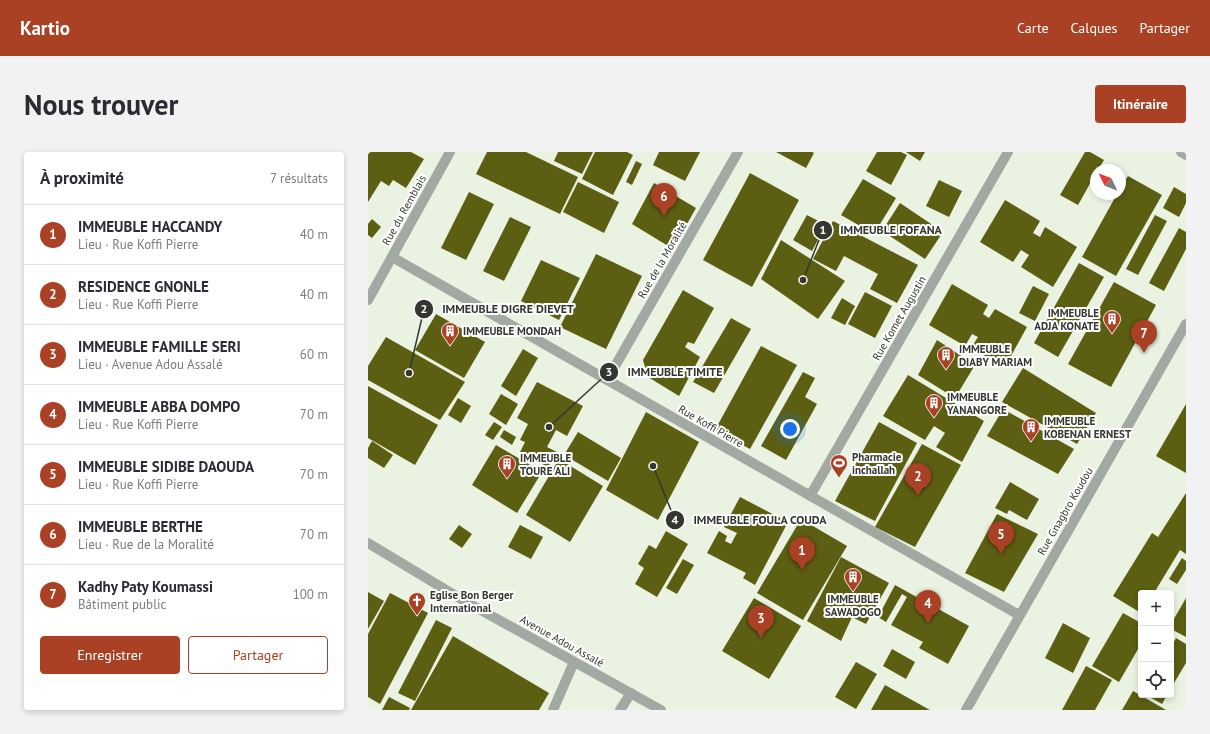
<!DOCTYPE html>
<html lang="fr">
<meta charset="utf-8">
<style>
body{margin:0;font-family:"PT Sans",sans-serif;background:#f2f2f3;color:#2b2b33}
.controls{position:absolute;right:12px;bottom:12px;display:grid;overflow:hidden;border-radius:4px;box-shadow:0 2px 6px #0003}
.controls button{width:36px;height:36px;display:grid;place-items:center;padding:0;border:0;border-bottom:1px solid #e1e1e2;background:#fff;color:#2b2b33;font:20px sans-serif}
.compass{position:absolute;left:722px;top:12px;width:36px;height:36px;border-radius:50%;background:#fff;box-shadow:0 2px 6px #0003;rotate:313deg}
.you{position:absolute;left:422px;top:277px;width:14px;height:14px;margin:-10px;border:3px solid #fff;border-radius:50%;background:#1a73e8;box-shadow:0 0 0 6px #1a73e833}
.badge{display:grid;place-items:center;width:26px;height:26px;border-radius:50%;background:#aa4125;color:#fff;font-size:13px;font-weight:700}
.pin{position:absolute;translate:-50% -33px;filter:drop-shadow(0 1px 2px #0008)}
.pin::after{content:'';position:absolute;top:21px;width:14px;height:12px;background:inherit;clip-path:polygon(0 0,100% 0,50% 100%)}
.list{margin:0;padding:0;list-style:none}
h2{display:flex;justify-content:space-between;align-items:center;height:52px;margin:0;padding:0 16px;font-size:17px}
h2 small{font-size:13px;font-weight:400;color:#7c7c81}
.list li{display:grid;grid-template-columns:26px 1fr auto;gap:12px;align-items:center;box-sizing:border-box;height:60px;padding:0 16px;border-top:1px solid #e1e1e2}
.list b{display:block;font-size:15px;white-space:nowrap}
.list p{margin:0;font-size:13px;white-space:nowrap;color:#7c7c81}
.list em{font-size:13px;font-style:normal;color:#7c7c81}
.actions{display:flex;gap:8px;padding:12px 16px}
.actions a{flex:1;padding:9px 0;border:1px solid #aa4125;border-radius:4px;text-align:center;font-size:14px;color:#aa4125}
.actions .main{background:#aa4125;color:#fff}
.icon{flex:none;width:22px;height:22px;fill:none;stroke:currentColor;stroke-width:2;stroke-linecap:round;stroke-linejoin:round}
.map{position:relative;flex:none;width:818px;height:558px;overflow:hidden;border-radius:4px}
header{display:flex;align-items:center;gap:24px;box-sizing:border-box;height:56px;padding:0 20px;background:#aa4125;color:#fff}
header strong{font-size:19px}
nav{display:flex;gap:22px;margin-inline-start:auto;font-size:14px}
.intro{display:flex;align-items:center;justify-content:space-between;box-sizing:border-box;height:96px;padding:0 24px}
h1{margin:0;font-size:28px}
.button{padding:10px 18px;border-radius:4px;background:#aa4125;color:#fff;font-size:14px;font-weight:700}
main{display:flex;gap:24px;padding:0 24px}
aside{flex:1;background:#fff;border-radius:4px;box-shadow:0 2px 6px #0003}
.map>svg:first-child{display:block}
</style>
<header>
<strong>Kartio</strong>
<nav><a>Carte</a><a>Calques</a><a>Partager</a></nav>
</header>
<div class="intro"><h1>Nous trouver</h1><a class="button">Itinéraire</a></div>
<main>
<aside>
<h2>À proximité<small>7 résultats</small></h2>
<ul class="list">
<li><span class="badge">1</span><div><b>IMMEUBLE HACCANDY</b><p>Lieu · Rue Koffi Pierre</p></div><em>40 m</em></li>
<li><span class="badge">2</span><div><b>RESIDENCE GNONLE</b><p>Lieu · Rue Koffi Pierre</p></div><em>40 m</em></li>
<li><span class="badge">3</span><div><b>IMMEUBLE FAMILLE SERI</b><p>Lieu · Avenue Adou Assalé</p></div><em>60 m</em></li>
<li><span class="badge">4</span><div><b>IMMEUBLE ABBA DOMPO</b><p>Lieu · Rue Koffi Pierre</p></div><em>70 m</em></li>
<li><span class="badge">5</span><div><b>IMMEUBLE SIDIBE DAOUDA</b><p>Lieu · Rue Koffi Pierre</p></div><em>70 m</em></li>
<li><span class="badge">6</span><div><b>IMMEUBLE BERTHE</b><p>Lieu · Rue de la Moralité</p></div><em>70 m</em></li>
<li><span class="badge">7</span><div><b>Kadhy Paty Koumassi</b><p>Bâtiment public</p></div><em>100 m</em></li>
</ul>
<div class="actions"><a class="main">Enregistrer</a><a>Partager</a></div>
</aside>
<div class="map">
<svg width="818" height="558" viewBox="0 0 818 558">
<rect width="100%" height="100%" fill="#eaf3e2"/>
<!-- building -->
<g fill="#5c5e12">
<path d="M 0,0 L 43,0 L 56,7 L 38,36 L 25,28 L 21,34 L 13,29 L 0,50 Z"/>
<path d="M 119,0 L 158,0 L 210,25 L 192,62 L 108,22 Z"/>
<path d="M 190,0 L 225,0 L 214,22 L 186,9 Z"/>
<path d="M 227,0 L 259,0 L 265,3 L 245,43 L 214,27 Z"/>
<path d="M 291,0 L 332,0 L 317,29 L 285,13 Z"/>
<path d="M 408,0 L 444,0 L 446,1 L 438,16 Z"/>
<path d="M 509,0 L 533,0 L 539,3 L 523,33 L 498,19 Z"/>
<path d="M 538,0 L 557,0 L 552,9 Z"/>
<path d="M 717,0 L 722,0 L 736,8 L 730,18 L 728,18 L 728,21 L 710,53 L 692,43 Z"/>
<path d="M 268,9 L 274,12 L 264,33 L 258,30 Z"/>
<path d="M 382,21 L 431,48 L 384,135 L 335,108 Z"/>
<path d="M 760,24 L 794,43 L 748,124 L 714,105 L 749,42 L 752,42 L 752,37 Z"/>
<path d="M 495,27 L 528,46 L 506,82 L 473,63 Z"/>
<path d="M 571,28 L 594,39 L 581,65 L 558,54 Z"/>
<path d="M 210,30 L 251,50 L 236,81 L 195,60 Z"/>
<path d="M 286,31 L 328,56 L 305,97 L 264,72 Z"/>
<path d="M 806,35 L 818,42 L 818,51 L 811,65 L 795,56 Z"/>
<path d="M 101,40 L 126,52 L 98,108 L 73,96 Z"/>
<path d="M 637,48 L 672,69 L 665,81 L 672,85 L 677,75 L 709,95 L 685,135 L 653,115 L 661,103 L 653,98 L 645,110 L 612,90 Z"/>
<path d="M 532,51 L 575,80 L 557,107 L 514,79 Z"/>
<path d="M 439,63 L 458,73 L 444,99 L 425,88 Z"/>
<path d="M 787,63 L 799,69 L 770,123 L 758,117 Z"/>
<path d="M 142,65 L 163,75 L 136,129 L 115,119 Z"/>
<path d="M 4,67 L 13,75 L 4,86 L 0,83 L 0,72 Z"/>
<path d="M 465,69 L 550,113 L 529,151 L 502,137 L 510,122 L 476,104 L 468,119 L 445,107 Z"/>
<path d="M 811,76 L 818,80 L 818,97 L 796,139 L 781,131 Z"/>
<path d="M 413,88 L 477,129 L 450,167 L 393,127 Z"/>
<path d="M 228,102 L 274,124 L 238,197 L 192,175 Z"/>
<path d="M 173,108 L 212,126 L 191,168 L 153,149 Z"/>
<path d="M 711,111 L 736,125 L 690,205 L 666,191 Z"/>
<path d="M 746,130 L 788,153 L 743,235 L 700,212 Z"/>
<path d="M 584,132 L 620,153 L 615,162 L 621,166 L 627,157 L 659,175 L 637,215 L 603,196 L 610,185 L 604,182 L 597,194 L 561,173 Z"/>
<path d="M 665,134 L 681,142 L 667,169 L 651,161 Z"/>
<path d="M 315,138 L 346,156 L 326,192 L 320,190 L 317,195 L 332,205 L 311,244 L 280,225 L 275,208 Z"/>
<path d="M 497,140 L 524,154 L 507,186 L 480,172 Z"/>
<path d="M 474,146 L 487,154 L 477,173 L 463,166 Z"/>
<path d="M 68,162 L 117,190 L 96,226 L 47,198 Z"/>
<path d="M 363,166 L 383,177 L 346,241 L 325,230 Z"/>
<path d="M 18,185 L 97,230 L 72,268 L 0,228 L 0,214 Z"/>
<path d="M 569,188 L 607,213 L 587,246 L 550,223 Z"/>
<path d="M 393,194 L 429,213 L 382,297 L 347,278 Z"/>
<path d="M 155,197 L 170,206 L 148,244 L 133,234 Z"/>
<path d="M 655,216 L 728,261 L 709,292 L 634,250 Z"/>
<path d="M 435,220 L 447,226 L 437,245 L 449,252 L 418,308 L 393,294 Z"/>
<path d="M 540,223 L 616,269 L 594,310 L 568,295 L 577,281 L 566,274 L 557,288 L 515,264 Z"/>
<path d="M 169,230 L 215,254 L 199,284 L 188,278 L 179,295 L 189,300 L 180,315 L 152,300 L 157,290 L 152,288 L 160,272 L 149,266 Z"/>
<path d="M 0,234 L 70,273 L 47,313 L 0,286 Z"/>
<path d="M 133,242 L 150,252 L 138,273 L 121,262 Z"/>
<path d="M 90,246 L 103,254 L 93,271 L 80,263 Z"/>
<path d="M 818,252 L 818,321 L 788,304 Z"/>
<path d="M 635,257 L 706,297 L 690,322 L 619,284 Z"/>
<path d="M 278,260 L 331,290 L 290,368 L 238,338 Z"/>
<path d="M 126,270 L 134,275 L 125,288 L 117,283 Z"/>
<path d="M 511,270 L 549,291 L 507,369 L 467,349 Z"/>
<path d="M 136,278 L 148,285 L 144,293 L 132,285 Z"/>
<path d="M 210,280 L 253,306 L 240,329 L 196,303 Z"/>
<path d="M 4,289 L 25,303 L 16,316 L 0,306 L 0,296 Z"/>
<path d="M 554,292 L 593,313 L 547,395 L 507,375 Z"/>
<path d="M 128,293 L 174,320 L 149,361 L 104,333 Z"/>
<path d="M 191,307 L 235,334 L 202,390 L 158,363 Z"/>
<path d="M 642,330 L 671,347 L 659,368 L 641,358 L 639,362 L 627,356 Z"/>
<path d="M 818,341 L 818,402 L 812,398 L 786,441 L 773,441 L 773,461 L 745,444 L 784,381 L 790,385 Z"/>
<path d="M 372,345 L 420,370 L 387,433 L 375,426 L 378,421 L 339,401 L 351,379 L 359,384 L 357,389 L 363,392 L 369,381 L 356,375 Z"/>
<path d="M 629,362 L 670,382 L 636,440 L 597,421 Z"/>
<path d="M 433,367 L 479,394 L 435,468 L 389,441 Z"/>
<path d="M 91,373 L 104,382 L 94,396 L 81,387 Z"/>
<path d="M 152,373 L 175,385 L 163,407 L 140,395 Z"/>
<path d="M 298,379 L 320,392 L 289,445 L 267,432 L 276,416 L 270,412 L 281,393 L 288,397 Z"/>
<path d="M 473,405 L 521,431 L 498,472 L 484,465 L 473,489 L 439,469 Z"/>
<path d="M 814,406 L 818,409 L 818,418 L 809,432 L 801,427 Z"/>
<path d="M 315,407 L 326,413 L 309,442 L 298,436 Z"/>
<path d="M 527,433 L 601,474 L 580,512 L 551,496 L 555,490 L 523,473 L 539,445 L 534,442 L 518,470 L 510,465 Z"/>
<path d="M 0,440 L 16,449 L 0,477 Z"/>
<path d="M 22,441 L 60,461 L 12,552 L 0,545 L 0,482 Z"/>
<path d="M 386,446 L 433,474 L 401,527 L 354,499 Z"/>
<path d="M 818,446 L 818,485 L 803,477 L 803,472 Z"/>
<path d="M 755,461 L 773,471 L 773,492 L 751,530 L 724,514 Z"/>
<path d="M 68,468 L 84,476 L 47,549 L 30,541 Z"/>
<path d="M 695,471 L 722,486 L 705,521 L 677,506 Z"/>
<path d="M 85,484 L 181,541 L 171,558 L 43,558 Z"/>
<path d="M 808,486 L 818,492 L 818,511 L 803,536 L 803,495 Z"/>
<path d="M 524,497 L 547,510 L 538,527 L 515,514 Z"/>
<path d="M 488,510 L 509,522 L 488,557 L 467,545 Z"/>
<path d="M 718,514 L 744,528 L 727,558 L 694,558 Z"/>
<path d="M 517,533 L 562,558 L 503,558 Z"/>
<path d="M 765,539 L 793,555 L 798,558 L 754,558 Z"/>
<path d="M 778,543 L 799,543 L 794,552 Z"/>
<path d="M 21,545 L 42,556 L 41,558 L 14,558 Z"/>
</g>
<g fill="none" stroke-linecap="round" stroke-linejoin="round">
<!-- service -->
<g stroke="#a2a9a3" stroke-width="10">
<path d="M 185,558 L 206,510"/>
<path d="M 252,558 L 263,541"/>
</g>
<!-- minor -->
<g stroke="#a2a9a3" stroke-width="10">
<path d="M 24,105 L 651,463"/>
<path d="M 239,228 L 370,0"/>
<path d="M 442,344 L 640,0"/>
<path d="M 598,558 L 818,172"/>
</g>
<!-- tertiary -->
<g stroke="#a2a9a3" stroke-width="10">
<path d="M 813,0 L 818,3"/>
<path d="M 0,148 L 82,0"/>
<path d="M 0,391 L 93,447 L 293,558"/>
</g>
</g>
<!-- icons -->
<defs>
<symbol id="building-pin" viewBox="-11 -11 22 30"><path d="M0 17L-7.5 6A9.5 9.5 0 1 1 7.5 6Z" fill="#aa4125" stroke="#fff"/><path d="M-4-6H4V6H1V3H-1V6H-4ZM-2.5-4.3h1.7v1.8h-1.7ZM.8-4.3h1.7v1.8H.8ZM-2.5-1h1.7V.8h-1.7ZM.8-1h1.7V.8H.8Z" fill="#fff"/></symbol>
<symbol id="stadium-pin" viewBox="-11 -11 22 30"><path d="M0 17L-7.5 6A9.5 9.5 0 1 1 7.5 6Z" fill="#aa4125" stroke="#fff"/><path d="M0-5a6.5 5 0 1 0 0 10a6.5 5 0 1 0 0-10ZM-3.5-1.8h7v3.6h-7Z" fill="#fff"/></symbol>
<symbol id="church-pin" viewBox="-11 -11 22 30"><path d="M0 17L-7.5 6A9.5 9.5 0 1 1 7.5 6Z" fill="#aa4125" stroke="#fff"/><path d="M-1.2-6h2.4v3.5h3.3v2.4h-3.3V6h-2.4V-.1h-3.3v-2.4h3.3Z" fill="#fff"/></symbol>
</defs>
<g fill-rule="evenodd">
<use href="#building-pin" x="734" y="157" width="20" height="27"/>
<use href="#building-pin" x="72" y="169" width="20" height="27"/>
<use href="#building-pin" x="568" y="193" width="20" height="27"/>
<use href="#building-pin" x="556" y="241" width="20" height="27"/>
<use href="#building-pin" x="653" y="265" width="20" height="27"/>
<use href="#stadium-pin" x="461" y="301" width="20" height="27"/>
<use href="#building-pin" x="129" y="302" width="20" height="27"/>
<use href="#building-pin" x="475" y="415" width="20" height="27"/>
<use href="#church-pin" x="39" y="439" width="20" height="27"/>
</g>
<g text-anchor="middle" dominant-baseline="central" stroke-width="4" stroke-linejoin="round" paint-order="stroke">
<!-- street labels -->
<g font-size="11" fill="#333730" stroke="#fff">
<text transform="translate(36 58) rotate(-61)">Rue du Remblais</text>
<text transform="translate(294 108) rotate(-60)">Rue de la Moralité</text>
<text transform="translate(531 166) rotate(-60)">Rue Komet Augustin</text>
<text transform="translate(343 274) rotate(30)">Rue Koffi Pierre</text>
<text transform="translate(697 359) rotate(-60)">Rue Gnagbro Koudou</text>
<text transform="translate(194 489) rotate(29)">Avenue Adou Assalé</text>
</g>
<!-- poi labels -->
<g font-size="11" font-weight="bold" fill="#333730" stroke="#fff" text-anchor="start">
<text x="731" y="161" text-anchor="end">IMMEUBLE<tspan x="731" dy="13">ADJA KONATE</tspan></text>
<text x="95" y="179">IMMEUBLE MONDAH</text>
<text x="591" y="197">IMMEUBLE<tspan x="591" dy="13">DIABY MARIAM</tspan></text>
<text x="579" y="245">IMMEUBLE<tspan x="579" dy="13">YANANGORE</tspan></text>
<text x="676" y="269">IMMEUBLE<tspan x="676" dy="13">KOBENAN ERNEST</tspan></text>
<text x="484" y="305">Pharmacie<tspan x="484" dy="13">inchallah</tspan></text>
<text x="152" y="306">IMMEUBLE<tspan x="152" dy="13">TOURE ALI</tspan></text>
<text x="62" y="443">Eglise Bon Berger<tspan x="62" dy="13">International</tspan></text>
<text x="485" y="447" text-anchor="middle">IMMEUBLE<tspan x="485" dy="13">SAWADOGO</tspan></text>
</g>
</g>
<!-- callouts -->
<path fill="none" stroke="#333730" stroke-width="1.5" d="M435 128L455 78M41 221L56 157M181 275L241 220M285 314L307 368"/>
<g fill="#333730" stroke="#fff" stroke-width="1.5">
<circle cx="435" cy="128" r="4"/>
<circle cx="41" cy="221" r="4"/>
<circle cx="181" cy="275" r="4"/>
<circle cx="285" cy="314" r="4"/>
<circle cx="455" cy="78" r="10"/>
<circle cx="56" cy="157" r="10"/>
<circle cx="241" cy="220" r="10"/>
<circle cx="307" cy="368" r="10"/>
</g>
<g font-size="12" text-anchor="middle" font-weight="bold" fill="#fff">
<text x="455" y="82">1</text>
<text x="56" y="161">2</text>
<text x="241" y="224">3</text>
<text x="307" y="372">4</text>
</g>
<g font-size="12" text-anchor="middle" font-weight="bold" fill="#333730" stroke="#fff" stroke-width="4" stroke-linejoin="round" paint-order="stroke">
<text x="523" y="82">IMMEUBLE FOFANA</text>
<text x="140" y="161">IMMEUBLE DIGRE DIEVET</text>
<text x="307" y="224">IMMEUBLE TIMITE</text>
<text x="392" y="372">IMMEUBLE FOULA COUDA</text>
</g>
</svg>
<div class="controls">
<button>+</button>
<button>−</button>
<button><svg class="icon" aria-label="locate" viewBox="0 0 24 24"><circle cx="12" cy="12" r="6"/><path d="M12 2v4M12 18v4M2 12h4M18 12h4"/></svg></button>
</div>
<svg class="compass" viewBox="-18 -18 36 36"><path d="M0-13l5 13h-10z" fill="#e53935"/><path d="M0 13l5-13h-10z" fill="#7c7c81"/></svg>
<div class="you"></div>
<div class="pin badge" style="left:434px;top:418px">1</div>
<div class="pin badge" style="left:550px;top:344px">2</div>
<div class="pin badge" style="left:393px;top:486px">3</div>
<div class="pin badge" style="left:560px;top:471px">4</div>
<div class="pin badge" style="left:633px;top:402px">5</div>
<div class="pin badge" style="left:296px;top:64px">6</div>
<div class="pin badge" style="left:776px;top:201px">7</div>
</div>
</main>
